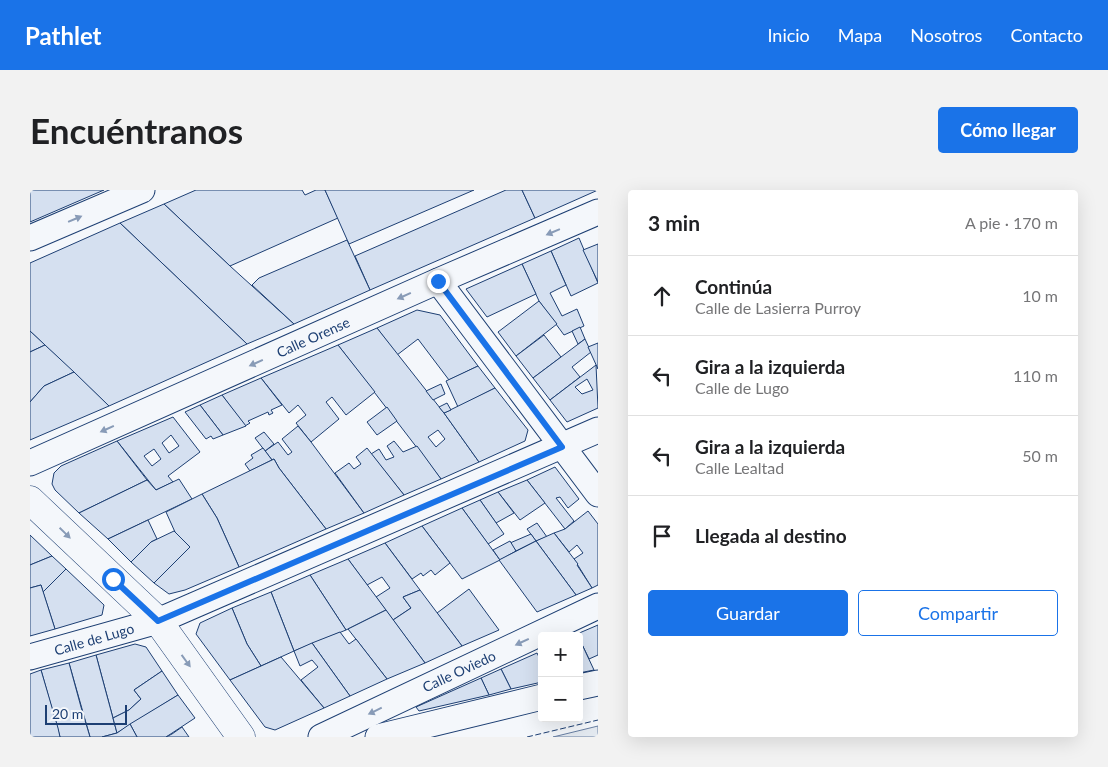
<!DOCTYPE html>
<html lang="es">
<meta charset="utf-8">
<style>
body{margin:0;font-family:Lato,sans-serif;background:#f2f2f2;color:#202124}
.controls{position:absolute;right:15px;bottom:15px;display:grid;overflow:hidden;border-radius:5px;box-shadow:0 5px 20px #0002}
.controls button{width:45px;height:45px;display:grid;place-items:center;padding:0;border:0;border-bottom:1px solid #e0e0e0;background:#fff;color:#202124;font:25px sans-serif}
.scale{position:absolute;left:15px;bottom:12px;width:82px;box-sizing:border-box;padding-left:5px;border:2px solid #1d3f73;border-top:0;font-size:14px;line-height:18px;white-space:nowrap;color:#1d3f73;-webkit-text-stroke:4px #f4f7fb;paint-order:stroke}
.stop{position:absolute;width:15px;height:15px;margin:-11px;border:4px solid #1a73e8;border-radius:50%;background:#fff}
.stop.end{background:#1a73e8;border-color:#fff;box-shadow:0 1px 5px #0008}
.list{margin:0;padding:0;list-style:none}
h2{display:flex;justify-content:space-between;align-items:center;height:65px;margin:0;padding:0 20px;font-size:21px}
h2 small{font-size:16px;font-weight:400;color:#757577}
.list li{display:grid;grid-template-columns:32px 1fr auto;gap:15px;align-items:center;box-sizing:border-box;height:80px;padding:0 20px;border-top:1px solid #e0e0e0}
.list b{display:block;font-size:19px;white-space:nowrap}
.list p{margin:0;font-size:16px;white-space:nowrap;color:#757577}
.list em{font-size:16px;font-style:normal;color:#757577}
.actions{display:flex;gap:10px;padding:15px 20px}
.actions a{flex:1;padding:11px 0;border:1px solid #1a73e8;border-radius:5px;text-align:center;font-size:18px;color:#1a73e8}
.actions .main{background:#1a73e8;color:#fff}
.icon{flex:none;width:28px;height:28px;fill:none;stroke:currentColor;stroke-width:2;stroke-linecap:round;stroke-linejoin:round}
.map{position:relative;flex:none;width:568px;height:547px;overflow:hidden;border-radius:5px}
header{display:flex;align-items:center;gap:30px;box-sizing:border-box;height:70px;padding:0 25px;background:#1a73e8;color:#fff}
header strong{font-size:24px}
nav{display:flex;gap:28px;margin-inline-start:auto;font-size:18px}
.intro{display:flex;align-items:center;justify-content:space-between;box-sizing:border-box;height:120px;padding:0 30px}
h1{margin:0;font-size:35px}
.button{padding:12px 22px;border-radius:5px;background:#1a73e8;color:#fff;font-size:18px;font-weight:700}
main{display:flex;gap:30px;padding:0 30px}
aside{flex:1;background:#fff;border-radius:5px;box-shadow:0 5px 20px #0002}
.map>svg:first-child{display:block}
</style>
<header>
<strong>Pathlet</strong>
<nav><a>Inicio</a><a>Mapa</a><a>Nosotros</a><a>Contacto</a></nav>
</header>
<div class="intro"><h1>Encuéntranos</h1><a class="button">Cómo llegar</a></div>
<main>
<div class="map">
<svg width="568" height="547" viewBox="0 0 568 547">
<rect width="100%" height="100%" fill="#f4f7fb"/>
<!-- green -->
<path fill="#e3e9f0" stroke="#687fa3" d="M 568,536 L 568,547 L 523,547 Z"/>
<!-- building -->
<g fill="#d5e0f0" stroke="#1d3f73" fill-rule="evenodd">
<path d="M 0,0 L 74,0 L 0,32 Z"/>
<path d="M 166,0 L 272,0 L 275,5 L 286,0 L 295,0 L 308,28 L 200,76 L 134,14 Z"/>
<path d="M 295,0 L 444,0 L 319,54 Z"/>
<path d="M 476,0 L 492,0 L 505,28 L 340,100 L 325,66 Z"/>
<path d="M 492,0 L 568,0 L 505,28 Z"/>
<path d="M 134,14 L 200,76 L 264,134 L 217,154 L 90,33 Z"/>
<path d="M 90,33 L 217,154 L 79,216 L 0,141 L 0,73 Z"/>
<path d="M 549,48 L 568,93 L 541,106 L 521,61 Z"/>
<path d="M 317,50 L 340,100 L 264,134 L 222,95 L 229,88 Z"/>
<path d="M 568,54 L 568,92 L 553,60 Z"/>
<path d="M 521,61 L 536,95 L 520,103 L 532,126 L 547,119 L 554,136 L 534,145 L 509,111 L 492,74 Z"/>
<path d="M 492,74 L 506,104 L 457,127 L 436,99 Z"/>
<path d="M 509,111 L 527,134 L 486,166 L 468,142 Z"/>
<path d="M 387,120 L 410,125 L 448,176 L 419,190 L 388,149 L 367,165 L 347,138 Z"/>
<path d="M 550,137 L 555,149 L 548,154 L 542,141 Z"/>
<path d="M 347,138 L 414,223 L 449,272 L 411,289 L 308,155 ZM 408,240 L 415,249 L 406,257 L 398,247 Z"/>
<path d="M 0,141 L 15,155 L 0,162 Z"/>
<path d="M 514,145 L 531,167 L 503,188 L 486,166 Z"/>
<path d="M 555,149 L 561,162 L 542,177 L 550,187 L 520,210 L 503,188 Z"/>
<path d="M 568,153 L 568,179 L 558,157 Z"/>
<path d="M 15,155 L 44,182 L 14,196 L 0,212 L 0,162 Z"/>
<path d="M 308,155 L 345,202 L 316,225 L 302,207 L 296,212 L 309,229 L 281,252 L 266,233 L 276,225 L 268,215 L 259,223 L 231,188 Z"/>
<path d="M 566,175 L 568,218 L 537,232 L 520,210 ZM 557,189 L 563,200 L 552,204 L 545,197 Z"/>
<path d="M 448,176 L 465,198 L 428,217 L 416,191 Z"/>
<path d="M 44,182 L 79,216 L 0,250 L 0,212 L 14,196 Z"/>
<path d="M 231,188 L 252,215 L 241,220 L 243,223 L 239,225 L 238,222 L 218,231 L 220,233 L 215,236 L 192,205 Z"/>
<path d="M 411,194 L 415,204 L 403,210 L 396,201 Z"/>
<path d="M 465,198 L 498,240 L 495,251 L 449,272 L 414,223 Z"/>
<path d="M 192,205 L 216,236 L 193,245 L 170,215 Z"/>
<path d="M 417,213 L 421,220 L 414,223 L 409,217 Z"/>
<path d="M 170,215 L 193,245 L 183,249 L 181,246 L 176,249 L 155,222 Z"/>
<path d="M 357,217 L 367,231 L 347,245 L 337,232 Z"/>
<path d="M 143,227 L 170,262 L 138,286 L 143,292 L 126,300 L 87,251 ZM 141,245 L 149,256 L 139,263 L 132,253 ZM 124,259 L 131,269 L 122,276 L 114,266 Z"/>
<path d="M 268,236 L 281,252 L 334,323 L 296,339 L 249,278 L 244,269 L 242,270 L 235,261 L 248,252 L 258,265 L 262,262 L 252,249 Z"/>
<path d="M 234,242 L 244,254 L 235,261 L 225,248 Z"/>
<path d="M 87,251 L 117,290 L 49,323 L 25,300 L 22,294 L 24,283 L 31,276 Z"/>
<path d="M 364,251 L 373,262 L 387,256 L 411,289 L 374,305 L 341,264 L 349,259 L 356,270 L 364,267 L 357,256 Z"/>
<path d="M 233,258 L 242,270 L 220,281 L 215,274 L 223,268 L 221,265 Z"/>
<path d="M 337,258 L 374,305 L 334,323 L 305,283 L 319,273 L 324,279 L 331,274 L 326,267 Z"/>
<path d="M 244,269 L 249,278 L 296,339 L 209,377 L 187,328 L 172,304 Z"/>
<path d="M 525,277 L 549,309 L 538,318 L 530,307 L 526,308 L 544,331 L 535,339 L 497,290 Z"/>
<path d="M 149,289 L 162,309 L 78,349 L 49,323 L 117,290 L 126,300 Z"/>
<path d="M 497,290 L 515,313 L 490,330 L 468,302 Z"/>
<path d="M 468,302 L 484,323 L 466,333 L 450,310 Z"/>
<path d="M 172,304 L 187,328 L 209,377 L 155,400 L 139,404 L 124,393 L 160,357 L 145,342 L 136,322 Z"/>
<path d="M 450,310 L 474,344 L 458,354 L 432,318 Z"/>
<path d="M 432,318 L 470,370 L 432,389 L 392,336 Z"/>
<path d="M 558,321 L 568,334 L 568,395 L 562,398 L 544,369 L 553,363 L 547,355 L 539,362 L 524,343 L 535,339 Z"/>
<path d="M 118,330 L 127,349 L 121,352 L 101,372 L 78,349 Z"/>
<path d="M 507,333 L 517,347 L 506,351 L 497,339 Z"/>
<path d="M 392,336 L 420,373 L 405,385 L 401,380 L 393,386 L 391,383 L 382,389 L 355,353 Z"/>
<path d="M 144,341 L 160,357 L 124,393 L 101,372 L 121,352 Z"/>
<path d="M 524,343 L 548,374 L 547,375 L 562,398 L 546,405 L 506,351 Z"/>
<path d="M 501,344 L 506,351 L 486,361 L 480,353 Z"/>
<path d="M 0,345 L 22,366 L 0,375 Z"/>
<path d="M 480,351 L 486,361 L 470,370 L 463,360 Z"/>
<path d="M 506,351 L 546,405 L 507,422 L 469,370 Z"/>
<path d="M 355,353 L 390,400 L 373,407 L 381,418 L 363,430 L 346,407 L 360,398 L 352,387 L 337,395 L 318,369 Z"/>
<path d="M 22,366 L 36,379 L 13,402 L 11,395 L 0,398 L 0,375 Z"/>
<path d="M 318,369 L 356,420 L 316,440 L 280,385 Z"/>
<path d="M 36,379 L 74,415 L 72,425 L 25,439 L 13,402 Z"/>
<path d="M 280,385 L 316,440 L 264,461 L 241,402 Z"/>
<path d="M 11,395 L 25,439 L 0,446 L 0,398 Z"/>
<path d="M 439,399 L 469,440 L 432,456 L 407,423 Z"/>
<path d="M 390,400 L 432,456 L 395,473 L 363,430 L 381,418 L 373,407 Z"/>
<path d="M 241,402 L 264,461 L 231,476 L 217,454 L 202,418 Z"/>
<path d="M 202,418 L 217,454 L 231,476 L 200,490 L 166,444 L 170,433 Z"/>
<path d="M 356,420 L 395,473 L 357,489 L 318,439 Z"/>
<path d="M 568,435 L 568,465 L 559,469 L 547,444 Z"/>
<path d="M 310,442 L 319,454 L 326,449 L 357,489 L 320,506 L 282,453 Z"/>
<path d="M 549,448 L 564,480 L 549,483 Z"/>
<path d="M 282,453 L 320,506 L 294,518 L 271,490 L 288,477 L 282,470 L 270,476 L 264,461 Z"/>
<path d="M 105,454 L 116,457 L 132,481 L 104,500 L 111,509 L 99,520 L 83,528 L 66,465 Z"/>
<path d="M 507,463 L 512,473 L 512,492 L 481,499 L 471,479 Z"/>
<path d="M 66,465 L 87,543 L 72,547 L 60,547 L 39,473 Z"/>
<path d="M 251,467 L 294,518 L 245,540 L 235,537 L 200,490 Z"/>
<path d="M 39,473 L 51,517 L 60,547 L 30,547 L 11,480 Z"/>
<path d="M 471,479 L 481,499 L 459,505 L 451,488 Z"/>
<path d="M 11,480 L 28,538 L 30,547 L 0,547 L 0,484 Z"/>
<path d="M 132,481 L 148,505 L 87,543 L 83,528 L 99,520 L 111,509 L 104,500 Z"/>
<path d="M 451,488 L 459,505 L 389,521 L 386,517 Z"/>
<path d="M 148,505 L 165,528 L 136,547 L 107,547 L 100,534 Z"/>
<path d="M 100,534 L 107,547 L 72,547 L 87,543 Z"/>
<path d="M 152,537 L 159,547 L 136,547 L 142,544 Z"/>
</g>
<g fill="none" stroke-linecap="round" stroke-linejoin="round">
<defs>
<g id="street">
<path d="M 0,48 L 112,0"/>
<path d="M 408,91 L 568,304"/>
<path d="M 0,273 L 408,91 L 568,22"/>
<path d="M 0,467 L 128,431 L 568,240"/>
<path d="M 549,497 L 568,493"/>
<path d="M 291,547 L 568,416"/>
<path d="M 348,547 L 512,507"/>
</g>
<path id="secondary" d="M 0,310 L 128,431 L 211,547"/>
</defs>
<!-- street casing -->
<use href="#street" stroke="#1d3f73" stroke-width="27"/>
<!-- secondary casing -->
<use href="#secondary" stroke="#1d3f73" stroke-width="29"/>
<!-- street -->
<use href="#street" stroke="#f4f7fb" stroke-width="25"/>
<!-- secondary -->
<use href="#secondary" stroke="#f4f7fb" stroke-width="28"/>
<!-- fence -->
<path stroke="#1d3f73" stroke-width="1" stroke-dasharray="6 2.5" stroke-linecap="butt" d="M 497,547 L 568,530"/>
</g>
<!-- one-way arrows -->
<defs><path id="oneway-solid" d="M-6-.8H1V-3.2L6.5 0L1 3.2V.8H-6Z" transform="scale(1.25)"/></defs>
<g fill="#889bb7">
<use href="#oneway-solid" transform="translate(45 29) rotate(-23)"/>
<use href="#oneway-solid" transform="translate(523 42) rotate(157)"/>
<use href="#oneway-solid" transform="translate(374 106) rotate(156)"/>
<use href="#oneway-solid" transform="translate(226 173) rotate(156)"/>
<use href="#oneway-solid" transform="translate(77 239) rotate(156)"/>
<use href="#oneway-solid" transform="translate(35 343) rotate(44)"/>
<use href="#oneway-solid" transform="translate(492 452) rotate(155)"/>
<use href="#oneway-solid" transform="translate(156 471) rotate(54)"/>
<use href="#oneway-solid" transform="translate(345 521) rotate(154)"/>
</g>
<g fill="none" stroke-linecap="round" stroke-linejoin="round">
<!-- route -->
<path stroke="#1a73e8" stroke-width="6" d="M 83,389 L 128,431 L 532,257 L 408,91"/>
</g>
<g text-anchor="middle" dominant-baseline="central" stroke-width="4" stroke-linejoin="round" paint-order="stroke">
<!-- street labels -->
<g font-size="14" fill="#1d3f73" stroke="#f4f7fb">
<text transform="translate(283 147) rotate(-24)">Calle Orense</text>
<text transform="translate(64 449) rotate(-16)">Calle de Lugo</text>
<text transform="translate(429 481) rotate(-25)">Calle Oviedo</text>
</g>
</g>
</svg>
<div class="controls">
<button>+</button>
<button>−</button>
</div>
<div class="scale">20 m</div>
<div class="stop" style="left:83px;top:389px"></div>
<div class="stop end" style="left:408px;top:91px"></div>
</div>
<aside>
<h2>3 min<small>A pie · 170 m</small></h2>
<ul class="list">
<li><svg class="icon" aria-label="ahead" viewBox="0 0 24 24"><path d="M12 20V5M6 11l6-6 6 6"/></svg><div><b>Continúa</b><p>Calle de Lasierra Purroy</p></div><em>10 m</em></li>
<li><svg class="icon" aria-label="left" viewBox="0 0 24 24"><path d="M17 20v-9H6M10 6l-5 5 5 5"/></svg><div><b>Gira a la izquierda</b><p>Calle de Lugo</p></div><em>110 m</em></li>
<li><svg class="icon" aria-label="left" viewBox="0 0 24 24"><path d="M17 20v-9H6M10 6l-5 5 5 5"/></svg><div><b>Gira a la izquierda</b><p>Calle Lealtad</p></div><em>50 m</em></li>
<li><svg class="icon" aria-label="arrive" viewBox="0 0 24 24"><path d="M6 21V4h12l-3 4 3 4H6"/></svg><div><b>Llegada al destino</b></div></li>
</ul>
<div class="actions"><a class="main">Guardar</a><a>Compartir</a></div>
</aside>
</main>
